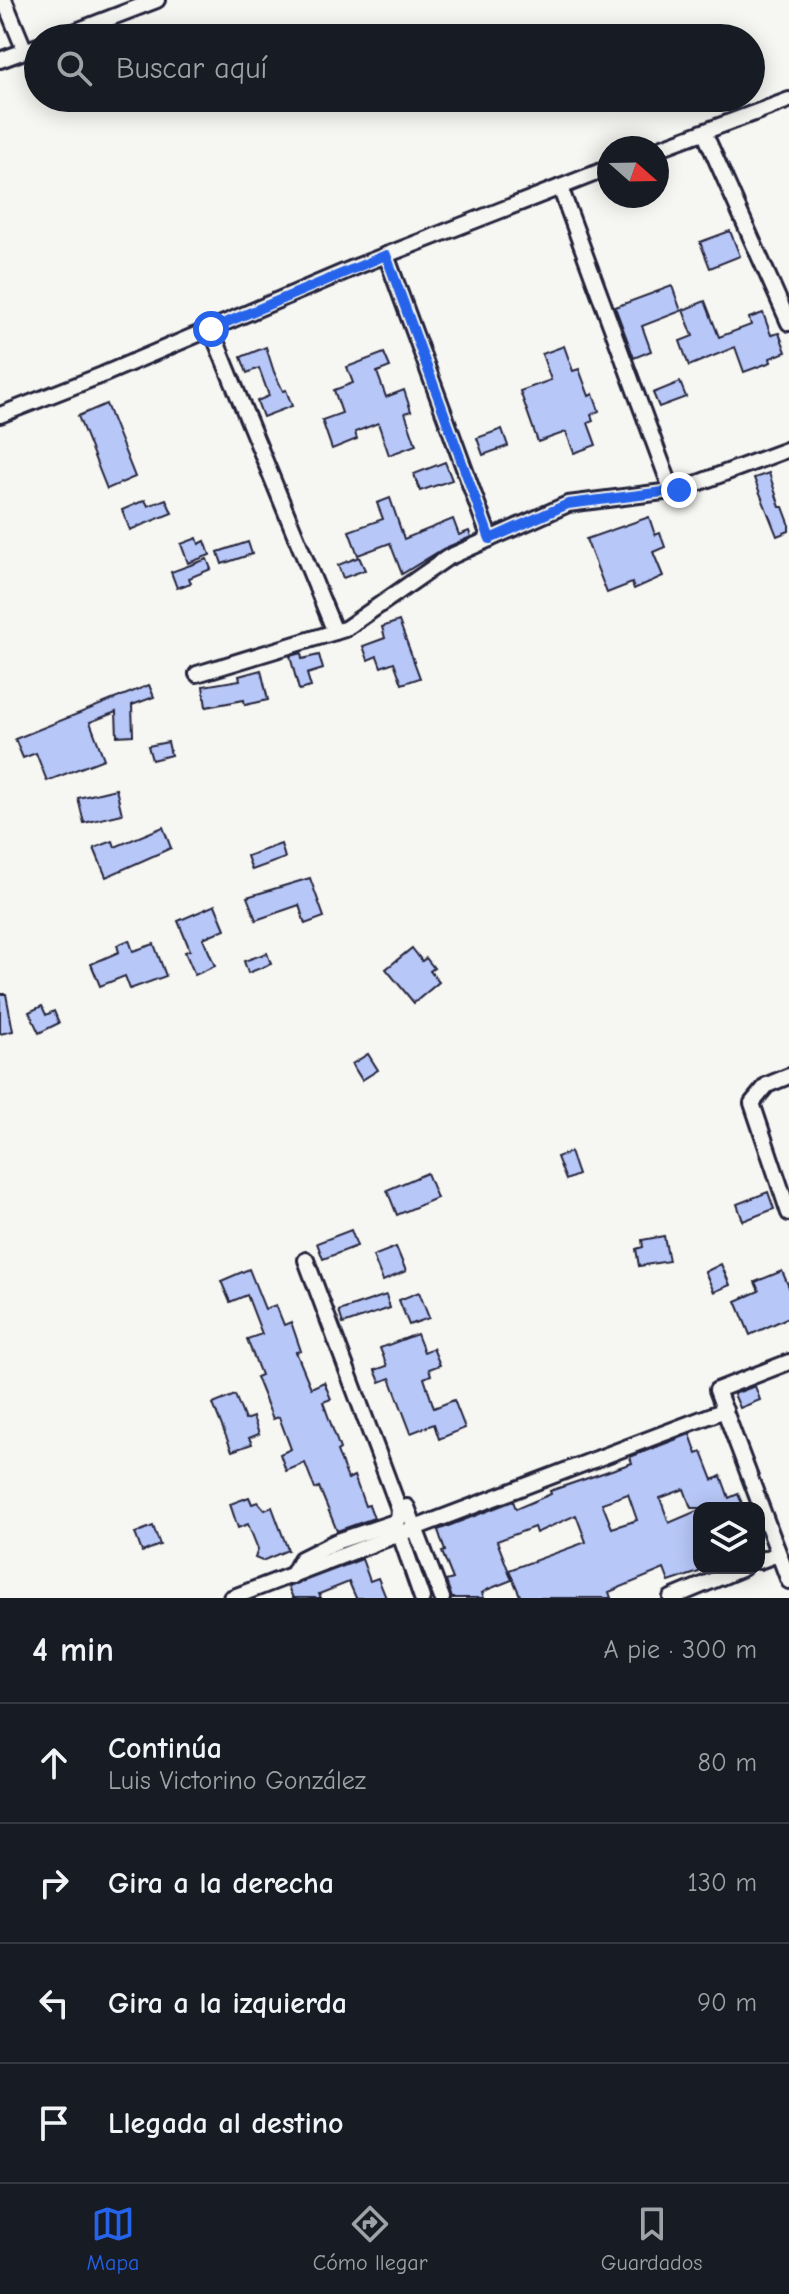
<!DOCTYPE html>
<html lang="es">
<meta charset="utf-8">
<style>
body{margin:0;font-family:"Comic Neue",sans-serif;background:#242831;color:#f1f3f6}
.controls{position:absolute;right:24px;bottom:24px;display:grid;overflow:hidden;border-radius:16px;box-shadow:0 4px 20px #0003}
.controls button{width:72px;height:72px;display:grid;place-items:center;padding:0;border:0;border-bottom:2px solid #363941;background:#171b24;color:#f1f3f6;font:40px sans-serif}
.compass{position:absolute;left:597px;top:136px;width:72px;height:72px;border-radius:50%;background:#171b24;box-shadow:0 4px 20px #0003;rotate:110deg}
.stop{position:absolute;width:24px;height:24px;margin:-18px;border:6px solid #2563eb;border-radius:50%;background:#fff}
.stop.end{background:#2563eb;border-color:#fff;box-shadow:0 2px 8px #0008}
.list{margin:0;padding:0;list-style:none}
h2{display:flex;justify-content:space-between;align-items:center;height:104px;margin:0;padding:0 32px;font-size:34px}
h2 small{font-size:26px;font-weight:400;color:#9ea1a6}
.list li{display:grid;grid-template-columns:52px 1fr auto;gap:24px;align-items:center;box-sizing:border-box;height:120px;padding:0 32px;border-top:2px solid #363941}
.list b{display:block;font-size:30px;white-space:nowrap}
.list p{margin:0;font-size:26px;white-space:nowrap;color:#9ea1a6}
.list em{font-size:26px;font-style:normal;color:#9ea1a6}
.icon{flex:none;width:44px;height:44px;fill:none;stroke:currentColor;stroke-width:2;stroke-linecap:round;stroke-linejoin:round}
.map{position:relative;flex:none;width:789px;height:1598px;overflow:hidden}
.search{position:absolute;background:#171b24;box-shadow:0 4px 20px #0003;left:24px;right:24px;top:24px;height:88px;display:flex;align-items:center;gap:20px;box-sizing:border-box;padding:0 28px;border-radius:44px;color:#9ea1a6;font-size:30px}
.sheet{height:584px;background:#171b24}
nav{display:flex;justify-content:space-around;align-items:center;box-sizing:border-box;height:112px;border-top:2px solid #363941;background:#171b24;font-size:22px;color:#9ea1a6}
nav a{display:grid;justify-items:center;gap:4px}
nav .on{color:#2563eb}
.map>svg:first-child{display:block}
</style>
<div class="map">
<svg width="789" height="1598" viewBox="0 0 789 1598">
<rect width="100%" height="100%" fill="#f6f6f2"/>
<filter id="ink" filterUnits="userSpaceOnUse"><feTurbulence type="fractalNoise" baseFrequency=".0125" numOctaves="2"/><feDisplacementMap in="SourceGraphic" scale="16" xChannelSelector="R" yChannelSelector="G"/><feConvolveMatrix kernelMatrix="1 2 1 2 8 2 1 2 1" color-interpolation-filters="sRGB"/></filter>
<g filter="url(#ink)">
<!-- building -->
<g fill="#b7c7f7" stroke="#22223b" stroke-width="2" fill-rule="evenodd">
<path d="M 730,231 L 740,256 L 710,268 L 700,242 Z"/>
<path d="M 672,286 L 681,311 L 642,326 L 651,351 L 634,358 L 615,307 Z"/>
<path d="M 705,301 L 719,337 L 751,325 L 749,318 L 763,313 L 771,335 L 779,333 L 786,352 L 770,358 L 771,362 L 744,372 L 735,347 L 689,366 L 680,341 L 693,336 L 683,310 Z"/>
<path d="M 564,346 L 573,371 L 579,369 L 589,396 L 593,394 L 599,411 L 591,414 L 593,421 L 588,423 L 596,445 L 574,453 L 566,432 L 538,442 L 520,391 L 551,380 L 542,354 Z"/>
<path d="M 266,347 L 274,372 L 283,391 L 286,390 L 292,406 L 263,417 L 257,401 L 269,396 L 259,368 L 247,373 L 241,357 Z"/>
<path d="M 384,353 L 390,367 L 377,372 L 386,397 L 404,390 L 411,411 L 405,413 L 416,445 L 389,455 L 378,423 L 355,432 L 357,439 L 332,449 L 322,420 L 342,413 L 334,390 L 353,383 L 347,367 Z"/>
<path d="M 680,382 L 686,397 L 659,407 L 653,393 Z"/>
<path d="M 106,404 L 135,477 L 107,489 L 78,416 Z"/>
<path d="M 502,429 L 508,446 L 483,455 L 477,438 Z"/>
<path d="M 445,462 L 452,480 L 420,491 L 414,474 Z"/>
<path d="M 769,473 L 780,507 L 783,507 L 789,523 L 789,531 L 777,536 L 754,478 Z"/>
<path d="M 390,498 L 404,539 L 453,519 L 459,535 L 469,531 L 471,537 L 443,549 L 402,574 L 390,543 L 358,555 L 349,531 L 383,519 L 377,503 Z"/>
<path d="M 166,499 L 172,513 L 130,530 L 122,510 L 145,500 L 148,506 Z"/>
<path d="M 649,517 L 655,535 L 660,533 L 665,547 L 653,552 L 663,576 L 634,589 L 632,583 L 607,593 L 586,539 Z"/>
<path d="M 197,538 L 199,544 L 205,541 L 210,555 L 188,563 L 181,544 Z"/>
<path d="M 248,542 L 252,554 L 222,564 L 218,552 Z"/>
<path d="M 359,557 L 365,570 L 343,578 L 338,565 Z"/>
<path d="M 207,559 L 211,569 L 189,578 L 191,583 L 177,588 L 171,572 Z"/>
<path d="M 399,621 L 420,678 L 402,684 L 394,662 L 381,667 L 377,656 L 368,660 L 363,646 L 385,638 L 382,627 Z"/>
<path d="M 301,653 L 302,659 L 319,655 L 323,669 L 307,674 L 311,687 L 299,690 L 290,656 Z"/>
<path d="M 261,670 L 268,700 L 245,705 L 244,700 L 206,707 L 203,686 L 240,680 L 239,676 Z"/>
<path d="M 149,685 L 154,697 L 132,705 L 133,735 L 117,736 L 116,712 L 90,722 L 104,759 L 47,781 L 36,753 L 23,758 L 15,739 Z"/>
<path d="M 168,742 L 171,755 L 152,760 L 148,746 Z"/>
<path d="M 116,789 L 122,814 L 84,823 L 78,798 Z"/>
<path d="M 163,827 L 171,848 L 106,877 L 94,848 L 113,841 L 115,847 Z"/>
<path d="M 281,844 L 285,858 L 252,870 L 247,856 Z"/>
<path d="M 310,878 L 324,917 L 305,924 L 299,905 L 256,920 L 247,897 Z"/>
<path d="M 215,905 L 225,929 L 203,938 L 215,966 L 195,975 L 185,952 L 190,950 L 178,921 Z"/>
<path d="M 129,940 L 133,951 L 154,944 L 166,976 L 130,989 L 125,976 L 100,986 L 91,964 L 119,952 L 117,945 Z"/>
<path d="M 412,948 L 422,961 L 426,958 L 434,968 L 430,971 L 439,982 L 414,1003 L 386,969 Z"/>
<path d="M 267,953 L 271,964 L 248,973 L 244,961 Z"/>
<path d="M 0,994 L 6,994 L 13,1031 L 0,1034 Z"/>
<path d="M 42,1006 L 46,1015 L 54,1011 L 59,1023 L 39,1033 L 29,1012 Z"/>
<path d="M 368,1054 L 378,1070 L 362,1080 L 352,1064 Z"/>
<path d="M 570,1152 L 578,1175 L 566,1180 L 557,1157 Z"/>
<path d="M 427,1173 L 437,1198 L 397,1215 L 387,1190 Z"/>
<path d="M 768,1192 L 774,1209 L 743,1221 L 737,1204 Z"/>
<path d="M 351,1230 L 357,1246 L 323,1259 L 317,1243 Z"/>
<path d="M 664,1236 L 669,1261 L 639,1266 L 636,1249 L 643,1247 L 642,1240 Z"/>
<path d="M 396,1247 L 406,1271 L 383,1281 L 373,1256 Z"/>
<path d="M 721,1264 L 730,1285 L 714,1292 L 705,1272 Z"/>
<path d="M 249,1269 L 265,1309 L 276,1305 L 284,1325 L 291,1322 L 301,1351 L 296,1352 L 311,1388 L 324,1382 L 331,1399 L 323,1402 L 340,1449 L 337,1451 L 348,1479 L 354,1476 L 365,1506 L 369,1505 L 374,1518 L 337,1531 L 319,1487 L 315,1489 L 305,1463 L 286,1471 L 280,1454 L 291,1449 L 279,1417 L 273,1419 L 256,1377 L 261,1375 L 247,1339 L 262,1334 L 247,1295 L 230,1302 L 221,1281 Z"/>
<path d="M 782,1271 L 789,1287 L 789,1317 L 750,1335 L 736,1301 L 759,1291 L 755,1282 Z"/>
<path d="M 419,1292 L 429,1318 L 409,1325 L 399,1300 Z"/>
<path d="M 386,1295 L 390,1308 L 343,1324 L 339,1311 Z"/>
<path d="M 417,1334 L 424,1352 L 433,1348 L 440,1365 L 429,1369 L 431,1375 L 424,1378 L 434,1408 L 454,1400 L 465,1428 L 439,1439 L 434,1424 L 411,1433 L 390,1378 L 380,1382 L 375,1370 L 387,1366 L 380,1348 Z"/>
<path d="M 755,1386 L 760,1400 L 740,1408 L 734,1394 Z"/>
<path d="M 235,1395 L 245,1420 L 253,1417 L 259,1434 L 249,1438 L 252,1444 L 232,1451 L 213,1404 Z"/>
<path d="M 690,1434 L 697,1454 L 702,1452 L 713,1480 L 721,1476 L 729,1498 L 738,1494 L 744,1508 L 691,1508 L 684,1489 L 660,1498 L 669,1523 L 699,1510 L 699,1572 L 669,1582 L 664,1569 L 609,1592 L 611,1598 L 521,1598 L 509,1570 L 586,1542 L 576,1515 L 536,1533 L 534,1527 L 497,1541 L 512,1580 L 489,1589 L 482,1593 L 484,1598 L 452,1598 L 446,1581 L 453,1579 L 442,1552 L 445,1551 L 438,1530 L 513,1501 L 516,1509 L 551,1494 L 550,1491 L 632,1463 L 630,1457 ZM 628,1494 L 637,1520 L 612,1528 L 602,1503 Z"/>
<path d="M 249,1497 L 252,1504 L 258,1502 L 265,1510 L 272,1507 L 288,1550 L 262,1561 L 255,1558 L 258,1549 L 248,1524 L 238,1528 L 230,1504 Z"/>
<path d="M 153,1526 L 160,1545 L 142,1552 L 135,1533 Z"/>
<path d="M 362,1559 L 370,1581 L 378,1578 L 386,1598 L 356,1598 L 349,1582 L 319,1594 L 321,1598 L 293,1598 L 288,1587 Z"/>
</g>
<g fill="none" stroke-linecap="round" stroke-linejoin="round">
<defs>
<g id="street">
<path d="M 4,0 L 25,51"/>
<path d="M 58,38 L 157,0"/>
<path d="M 0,60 L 38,46"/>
<path d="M 704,132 L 789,323"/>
<path d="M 657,149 L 789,100"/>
<path d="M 560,187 L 672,491"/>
<path d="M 386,255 L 490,539"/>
<path d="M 211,329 L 335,632"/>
<path d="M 0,415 L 102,375 L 358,266 L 609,168"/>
<path d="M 197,674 L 345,629 L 447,558 L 568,504 L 679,490 L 789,449"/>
<path d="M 789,1076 L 767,1085 L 752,1103 L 789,1213"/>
<path d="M 306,1260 L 399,1509"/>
<path d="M 789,1362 L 717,1390 L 789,1581"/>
<path d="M 398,1529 L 422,1598"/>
<path d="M 759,1561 L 778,1554"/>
<path d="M 292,1576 L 301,1559 L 335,1542 L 398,1521 L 399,1509 L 407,1507 L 442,1598"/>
<path d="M 231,1598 L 725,1410"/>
<path d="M 671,1598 L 743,1568"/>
</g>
</defs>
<!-- street casing -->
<use href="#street" stroke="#22223b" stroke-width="20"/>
<!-- street -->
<use href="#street" stroke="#f6f6f2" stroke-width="14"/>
</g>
</g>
<g fill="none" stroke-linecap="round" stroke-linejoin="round" filter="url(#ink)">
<!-- route -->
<path stroke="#2563eb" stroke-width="10" d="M 211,329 L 386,255 L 490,539 L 568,504 L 679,490"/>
</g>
</svg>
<div class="controls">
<button><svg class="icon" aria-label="layers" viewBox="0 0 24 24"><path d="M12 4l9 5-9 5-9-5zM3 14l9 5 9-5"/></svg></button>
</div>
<svg class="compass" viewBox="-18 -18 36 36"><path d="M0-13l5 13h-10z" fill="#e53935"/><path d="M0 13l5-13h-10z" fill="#9ea1a6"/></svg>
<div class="stop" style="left:211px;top:329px"></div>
<div class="stop end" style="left:679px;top:490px"></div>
<div class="search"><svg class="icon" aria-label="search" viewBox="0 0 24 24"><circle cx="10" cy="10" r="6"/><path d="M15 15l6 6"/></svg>Buscar aquí</div>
</div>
<section class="sheet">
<h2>4 min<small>A pie · 300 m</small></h2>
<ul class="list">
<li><svg class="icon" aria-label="ahead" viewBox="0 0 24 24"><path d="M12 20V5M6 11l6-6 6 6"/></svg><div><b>Continúa</b><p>Luis Victorino González</p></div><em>80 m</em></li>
<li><svg class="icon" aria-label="right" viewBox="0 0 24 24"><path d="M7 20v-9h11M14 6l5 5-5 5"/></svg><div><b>Gira a la derecha</b></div><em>130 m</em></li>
<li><svg class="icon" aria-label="left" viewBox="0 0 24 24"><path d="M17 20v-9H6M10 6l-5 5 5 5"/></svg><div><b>Gira a la izquierda</b></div><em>90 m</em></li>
<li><svg class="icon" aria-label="arrive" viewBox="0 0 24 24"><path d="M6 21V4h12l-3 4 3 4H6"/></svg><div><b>Llegada al destino</b></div></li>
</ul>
</section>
<nav>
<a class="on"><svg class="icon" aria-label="map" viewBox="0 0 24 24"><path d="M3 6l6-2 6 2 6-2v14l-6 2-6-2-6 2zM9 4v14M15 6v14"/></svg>Mapa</a>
<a><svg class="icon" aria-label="directions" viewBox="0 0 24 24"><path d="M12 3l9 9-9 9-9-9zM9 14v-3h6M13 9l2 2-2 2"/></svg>Cómo llegar</a>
<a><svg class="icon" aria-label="saved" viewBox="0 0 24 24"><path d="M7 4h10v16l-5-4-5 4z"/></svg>Guardados</a>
</nav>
